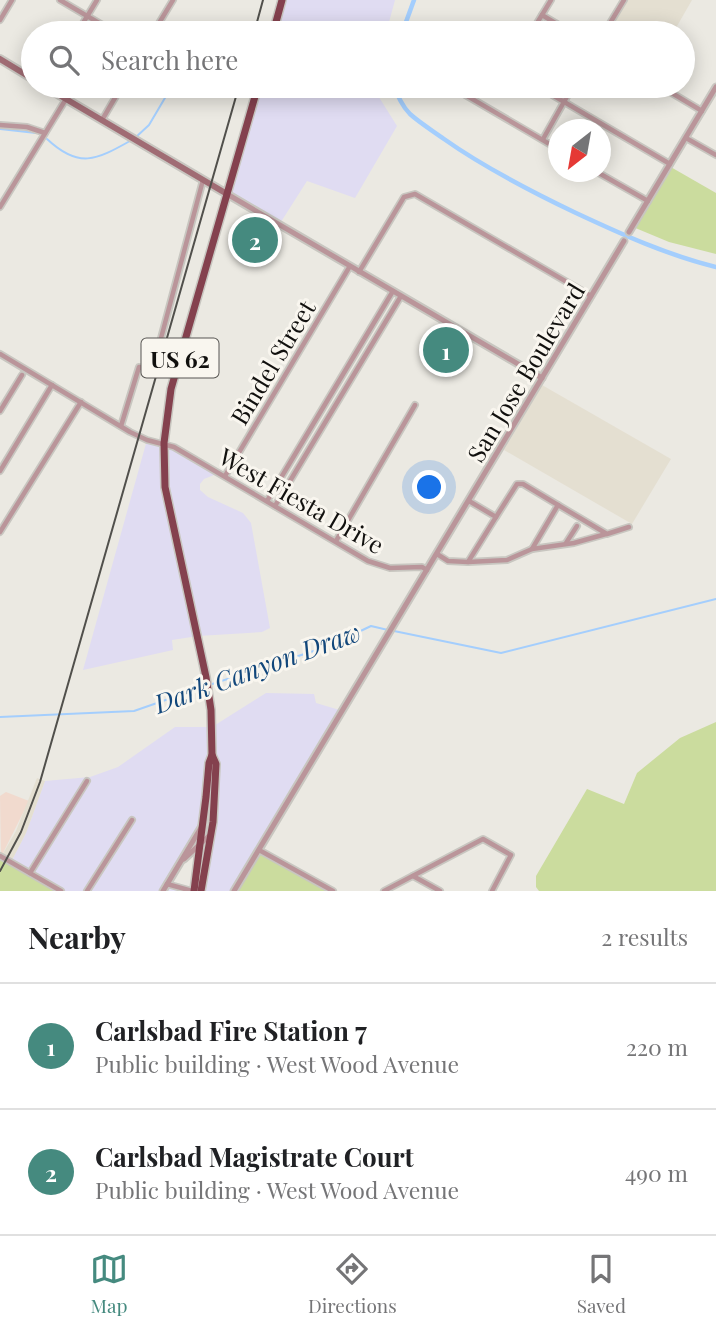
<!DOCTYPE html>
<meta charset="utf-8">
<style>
body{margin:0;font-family:"Playfair Display",serif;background:#f2f2f2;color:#202124}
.compass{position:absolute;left:548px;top:119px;width:63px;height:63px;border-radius:50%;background:#fff;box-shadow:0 4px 18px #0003;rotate:211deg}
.you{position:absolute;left:430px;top:488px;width:24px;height:24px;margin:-18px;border:5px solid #fff;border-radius:50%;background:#1a73e8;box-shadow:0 0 0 10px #1a73e833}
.badge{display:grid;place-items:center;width:46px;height:46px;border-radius:50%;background:#458a7f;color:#fff;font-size:23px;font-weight:700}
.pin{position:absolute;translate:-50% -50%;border:4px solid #fff;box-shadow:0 2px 7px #0006}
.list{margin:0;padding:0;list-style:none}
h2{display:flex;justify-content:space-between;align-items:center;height:91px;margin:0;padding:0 28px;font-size:30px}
h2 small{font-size:23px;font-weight:400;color:#757577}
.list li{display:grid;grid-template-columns:46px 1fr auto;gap:21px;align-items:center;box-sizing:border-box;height:126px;padding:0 28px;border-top:2px solid #e0e0e0}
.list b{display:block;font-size:26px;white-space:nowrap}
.list p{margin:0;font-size:23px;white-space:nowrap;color:#757577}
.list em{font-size:23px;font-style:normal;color:#757577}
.icon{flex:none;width:38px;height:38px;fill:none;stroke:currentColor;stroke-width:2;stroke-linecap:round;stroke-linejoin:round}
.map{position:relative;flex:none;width:716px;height:891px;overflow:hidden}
.search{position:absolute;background:#fff;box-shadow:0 4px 18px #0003;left:21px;right:21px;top:21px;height:77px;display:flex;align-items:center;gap:18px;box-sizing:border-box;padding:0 24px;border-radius:38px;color:#757577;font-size:26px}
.sheet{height:343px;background:#fff}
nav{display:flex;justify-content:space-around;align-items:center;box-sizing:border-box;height:98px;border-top:2px solid #e0e0e0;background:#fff;font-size:19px;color:#757577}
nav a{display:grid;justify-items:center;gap:4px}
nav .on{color:#458a7f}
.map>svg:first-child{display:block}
</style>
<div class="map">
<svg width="716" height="891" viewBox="0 0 716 891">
<rect width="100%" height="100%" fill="#ebe9e2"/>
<!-- commercial -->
<g fill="#e0dcf2">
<path d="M 282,0 L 395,0 L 386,33 L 273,33 Z"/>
<path d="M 258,86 L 372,86 L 397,126 L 355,198 L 307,181 L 279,225 L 227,194 Z"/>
<path d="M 147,440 L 163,443 L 219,473 L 204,479 L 200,484 L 200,490 L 208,497 L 243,513 L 251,523 L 270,628 L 262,632 L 198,636 L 172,640 L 173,650 L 83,670 Z"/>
<path d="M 266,693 L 314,694 L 316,703 L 343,711 L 234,891 L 201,891 L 213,822 L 212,755 L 203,823 L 167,884 L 192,891 L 61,891 L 11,862 L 26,833 L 45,781 L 90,777 L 118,767 L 175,727 L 212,727 Z"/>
</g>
<!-- industrial -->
<path fill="#f1dace" d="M 6,792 L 29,801 L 1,857 L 0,796 Z"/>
<!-- built -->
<g fill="#e4dfd1">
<path d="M 624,0 L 692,0 L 673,33 L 604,33 Z"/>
<path d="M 542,385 L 671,459 L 632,524 L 504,450 Z"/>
<path d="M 37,778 L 45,781 L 26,833 L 11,862 L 1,857 L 16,831 Z"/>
</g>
<!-- green -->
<g fill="#cbdc9e">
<path d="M 669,166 L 716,193 L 716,254 L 669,242 L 633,227 Z"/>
<path d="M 716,722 L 716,891 L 539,891 L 536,887 L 536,876 L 587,789 L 624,804 L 637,773 L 680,738 Z"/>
<path d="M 259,850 L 333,891 L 234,891 Z"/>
<path d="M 0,856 L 61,891 L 0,891 Z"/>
</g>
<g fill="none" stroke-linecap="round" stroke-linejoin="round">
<!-- stream -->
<g stroke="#a4cefd" stroke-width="2">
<path d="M 0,129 L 36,133"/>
<path d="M 136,137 L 149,125 L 172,86"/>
<path d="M 47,139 C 79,169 96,160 130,141"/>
<path d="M 394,631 L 501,653 L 716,599"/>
<path d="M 209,685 L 329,646 L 371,626 L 388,630"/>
<path d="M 0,717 L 134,711 L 203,687"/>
</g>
<!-- canal -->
<g stroke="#a4cefd" stroke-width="4.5">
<path d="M 402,33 L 414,0"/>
<path d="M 394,86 C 398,96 402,106 410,114 C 420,123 433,131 444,139 C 485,168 530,191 576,213 C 621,234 667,255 716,267"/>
</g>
<defs>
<g id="minor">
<path d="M 60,0 L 116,33"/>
<path d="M 542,15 L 572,33"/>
<path d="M 0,20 L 12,0"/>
<path d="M 77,33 L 97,0"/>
<path d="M 153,33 L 173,0"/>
<path d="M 531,33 L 551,0"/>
<path d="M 604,33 L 624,0"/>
<path d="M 450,86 L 558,149"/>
<path d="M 537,86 L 670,164"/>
<path d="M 660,86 L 702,111"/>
<path d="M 102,120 L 122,86"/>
<path d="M 0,125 L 27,127 L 45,133"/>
<path d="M 686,138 L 716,155"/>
<path d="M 543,139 L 573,86"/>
<path d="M 597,172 L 648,201"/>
<path d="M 0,207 L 66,99"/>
<path d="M 359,272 L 404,197 L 415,194 L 591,296"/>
<path d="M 0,354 L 130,432 L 147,440 L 174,447 L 368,561 L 390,568 L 422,567 L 427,570"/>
<path d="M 0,411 L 22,375"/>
<path d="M 121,426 L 139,367 L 146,369 L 151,366 L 156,357 L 203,180"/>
<path d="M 0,471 L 52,385"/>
<path d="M 225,476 L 350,266"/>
<path d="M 267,501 L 393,291"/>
<path d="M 558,505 L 607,534 L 629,527"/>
<path d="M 275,506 L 401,296"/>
<path d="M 0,532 L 81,402"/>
<path d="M 336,541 L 415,405"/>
<path d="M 566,543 L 577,526"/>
<path d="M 532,549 L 574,543 L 606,534"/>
<path d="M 437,554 L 448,561 L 468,562 L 496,517 L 469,501"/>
<path d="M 468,562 L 507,560 L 532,549 L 558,505 L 523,484 L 517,484 L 496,517"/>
<path d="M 259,850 L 333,891"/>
<path d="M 0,856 L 61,891"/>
<path d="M 30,873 L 87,781"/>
<path d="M 413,876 L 440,891"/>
<path d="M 167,884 L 192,891"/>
<path d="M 87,891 L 132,820"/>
<path d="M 384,891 L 483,839 L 511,855 L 492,891"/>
</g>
<g id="tertiary">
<path d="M 227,194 L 542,378"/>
<path d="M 629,232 L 716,87"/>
<path d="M 184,859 L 210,835"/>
<path d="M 163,891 L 202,826"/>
<path d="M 234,891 L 624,241"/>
</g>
<g id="secondary">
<path d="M 0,59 L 33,79"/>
<path d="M 44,86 L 227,194"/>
</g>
<g id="trunk">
<path d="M 273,33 L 282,0"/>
<path d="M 194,891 L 206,797 L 209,763 L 212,755"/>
<path d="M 201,891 L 213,822 L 216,764 L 212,755 L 211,710 L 206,677 L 165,487 L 164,443 L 171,389 L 258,86"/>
</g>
</defs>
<!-- minor casing -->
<use href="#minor" stroke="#c8c6c0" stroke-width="8"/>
<!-- tertiary casing -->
<use href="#tertiary" stroke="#c8c6c0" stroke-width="9"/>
<!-- secondary casing -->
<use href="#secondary" stroke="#c8c6c0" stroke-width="10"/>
<!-- trunk casing -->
<use href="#trunk" stroke="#c8c6c0" stroke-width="10"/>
<!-- minor -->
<use href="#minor" stroke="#ba959a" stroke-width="4.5"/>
<!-- tertiary -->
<use href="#tertiary" stroke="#ba959a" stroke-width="5"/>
<!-- secondary -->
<use href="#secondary" stroke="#a06c74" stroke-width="6"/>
<!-- trunk -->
<use href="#trunk" stroke="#84414e" stroke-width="7"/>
<!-- rail -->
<g stroke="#51504c" stroke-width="2">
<path d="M 254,33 L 263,0"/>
<path d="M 0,871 L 21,832 L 40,782 L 239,86"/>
</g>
</g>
<g text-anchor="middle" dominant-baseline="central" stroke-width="6" stroke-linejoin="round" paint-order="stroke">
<!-- shield labels -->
<rect fill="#f9f6ef" stroke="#575552" stroke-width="2" x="141.5" y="338.5" width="77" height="39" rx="5"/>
<g font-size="23" font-weight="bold" fill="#11100e">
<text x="180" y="358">US 62</text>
</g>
<!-- street labels -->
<g font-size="24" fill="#11100e" stroke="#f9f6ef">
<text transform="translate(272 362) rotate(-59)">Bindel Street</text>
<text transform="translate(525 372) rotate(-59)">San Jose Boulevard</text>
<text transform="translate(302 500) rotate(30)">West Fiesta Drive</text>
</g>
<!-- water labels -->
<g font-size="26" font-style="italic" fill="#12477b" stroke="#f9f6ef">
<text transform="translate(257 667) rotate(-20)">Dark Canyon Draw</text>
</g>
</g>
</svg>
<svg class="compass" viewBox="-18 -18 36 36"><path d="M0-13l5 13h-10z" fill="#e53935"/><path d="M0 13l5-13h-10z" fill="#757577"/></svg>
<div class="you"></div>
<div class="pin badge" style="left:446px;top:350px">1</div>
<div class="pin badge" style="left:255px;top:240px">2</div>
<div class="search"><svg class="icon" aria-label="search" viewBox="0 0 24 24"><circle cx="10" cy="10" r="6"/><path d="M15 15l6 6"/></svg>Search here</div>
</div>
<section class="sheet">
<h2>Nearby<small>2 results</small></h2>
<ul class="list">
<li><span class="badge">1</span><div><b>Carlsbad Fire Station 7</b><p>Public building · West Wood Avenue</p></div><em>220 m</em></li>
<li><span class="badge">2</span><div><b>Carlsbad Magistrate Court</b><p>Public building · West Wood Avenue</p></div><em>490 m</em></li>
</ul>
</section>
<nav>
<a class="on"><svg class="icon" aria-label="map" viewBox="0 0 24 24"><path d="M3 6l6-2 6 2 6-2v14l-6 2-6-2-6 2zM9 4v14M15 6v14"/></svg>Map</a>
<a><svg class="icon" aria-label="directions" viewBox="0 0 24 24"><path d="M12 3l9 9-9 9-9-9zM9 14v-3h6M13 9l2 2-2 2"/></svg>Directions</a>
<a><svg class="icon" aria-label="saved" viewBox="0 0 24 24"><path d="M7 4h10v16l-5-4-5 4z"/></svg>Saved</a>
</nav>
